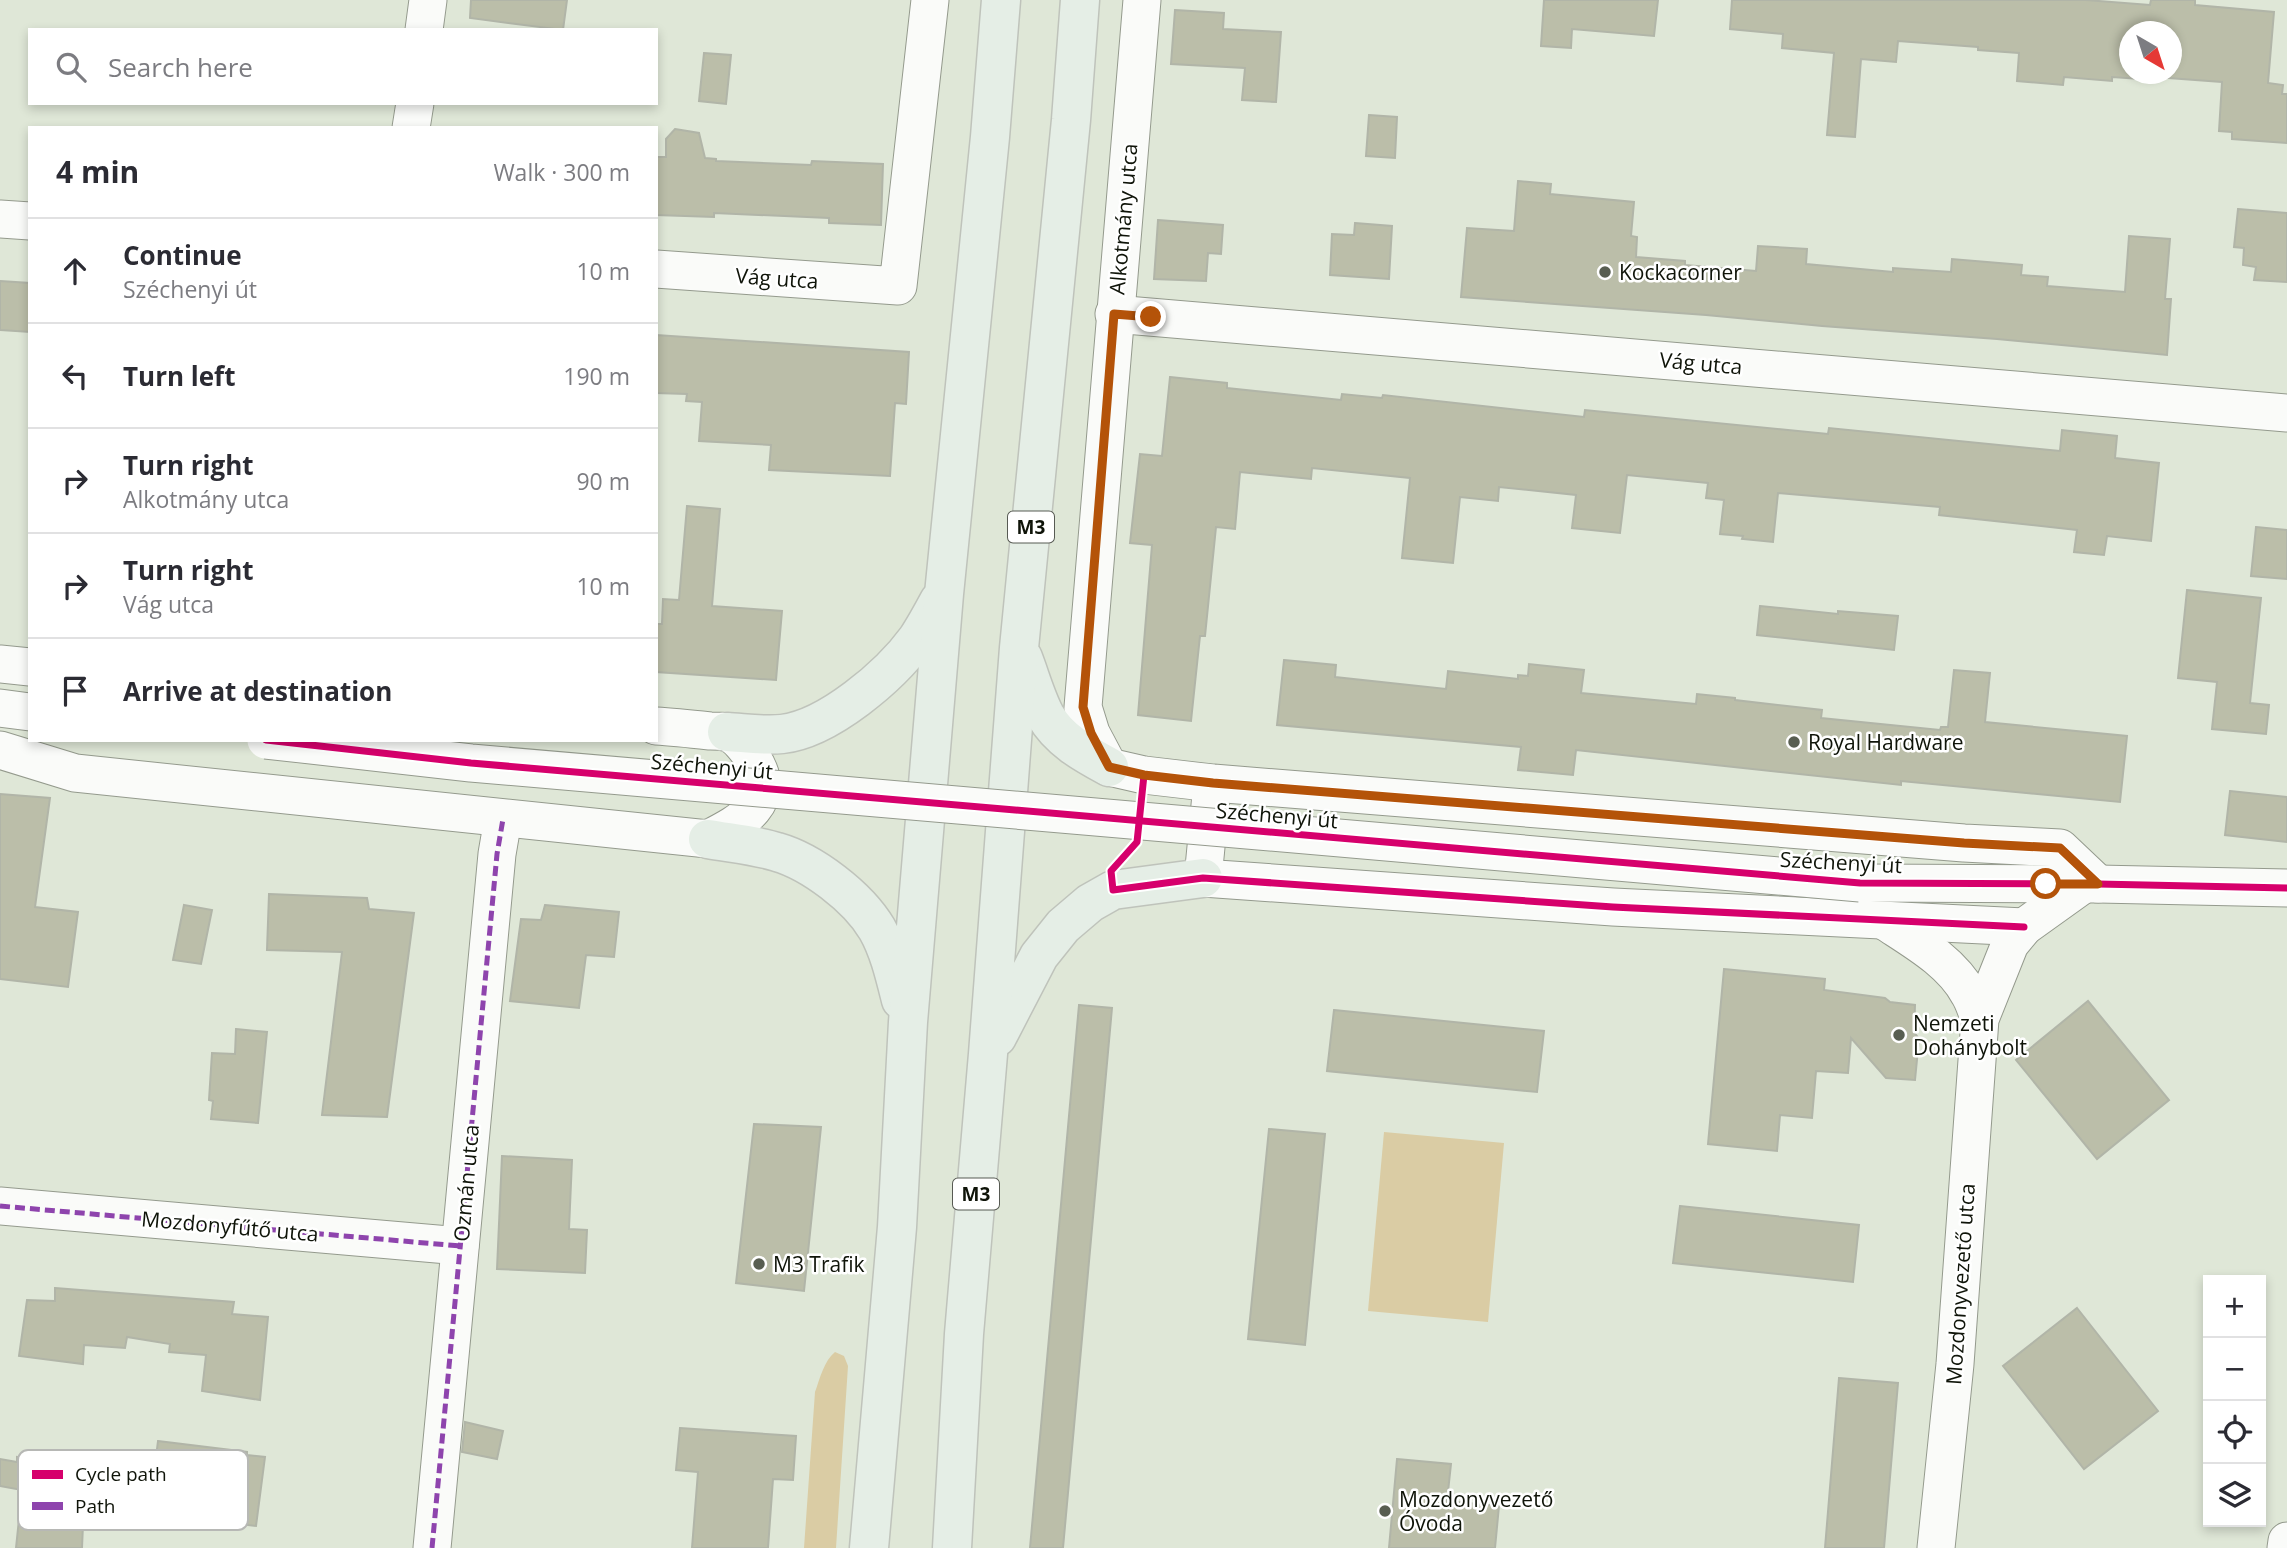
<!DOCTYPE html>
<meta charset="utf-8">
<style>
body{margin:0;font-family:"Open Sans",sans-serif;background:#f7f7f7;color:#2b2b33}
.controls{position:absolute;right:21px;bottom:21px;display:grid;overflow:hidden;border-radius:0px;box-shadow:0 4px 10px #0003}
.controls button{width:63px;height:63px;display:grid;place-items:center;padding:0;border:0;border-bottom:2px solid #e1e1e2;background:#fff;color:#2b2b33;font:35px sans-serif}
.compass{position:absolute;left:2119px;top:21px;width:63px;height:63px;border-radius:50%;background:#fff;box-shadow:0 4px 10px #0003;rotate:141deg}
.stop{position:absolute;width:21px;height:21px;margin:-16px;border:5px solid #b45309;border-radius:50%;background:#fff}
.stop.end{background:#b45309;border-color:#fff;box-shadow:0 2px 7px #0008}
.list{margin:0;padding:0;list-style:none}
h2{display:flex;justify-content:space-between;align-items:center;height:91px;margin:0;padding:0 28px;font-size:30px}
h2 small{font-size:23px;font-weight:400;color:#7c7c81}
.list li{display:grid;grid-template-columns:46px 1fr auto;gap:21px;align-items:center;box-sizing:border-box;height:105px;padding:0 28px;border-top:2px solid #e1e1e2}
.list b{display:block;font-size:26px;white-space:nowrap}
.list p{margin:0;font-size:23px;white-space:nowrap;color:#7c7c81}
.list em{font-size:23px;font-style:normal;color:#7c7c81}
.icon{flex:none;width:38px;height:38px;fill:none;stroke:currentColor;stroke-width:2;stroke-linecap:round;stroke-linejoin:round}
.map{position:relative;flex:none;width:2287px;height:1548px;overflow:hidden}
.search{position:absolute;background:#fff;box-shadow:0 4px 10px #0003;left:28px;top:28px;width:630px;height:77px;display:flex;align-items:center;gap:18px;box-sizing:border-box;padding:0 24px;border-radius:0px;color:#7c7c81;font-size:26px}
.panel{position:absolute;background:#fff;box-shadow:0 4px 10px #0003;left:28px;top:126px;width:630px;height:616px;border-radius:0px}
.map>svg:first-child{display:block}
</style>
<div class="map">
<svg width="2287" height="1548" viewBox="0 0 2287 1548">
<rect width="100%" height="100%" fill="#dfe7d7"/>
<!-- green -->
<g fill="#dacca4">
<path d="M 1384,1132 L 1504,1143 L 1488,1322 L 1368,1311 Z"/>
<path d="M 835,1352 L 844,1356 L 848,1366 L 836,1548 L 804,1548 L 815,1392 C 820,1378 824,1361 835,1352 Z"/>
</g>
<!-- building -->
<g fill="#bbbea9" stroke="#b1b5a8" stroke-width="2" fill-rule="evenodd">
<path d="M 471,0 L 567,0 L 563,30 L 470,18 Z"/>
<path d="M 1544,0 L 1658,0 L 1654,36 L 1572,29 L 1571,48 L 1541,46 Z"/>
<path d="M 1732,0 L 2086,0 L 2150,5 L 2151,0 L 2195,0 L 2195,5 L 2274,12 L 2268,83 L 2283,85 L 2282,94 L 2287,94 L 2287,143 L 2232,139 L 2232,132 L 2219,131 L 2222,82 L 2141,76 L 2140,79 L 2112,77 L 2112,81 L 2064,77 L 2063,85 L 2017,81 L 2019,53 L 1978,50 L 1978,47 L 1898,41 L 1896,62 L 1861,59 L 1855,137 L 1827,135 L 1834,53 L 1782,48 L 1783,34 L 1730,29 ZM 2130,32 L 2172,32 L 2172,74 L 2130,74 Z"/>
<path d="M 1175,10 L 1224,13 L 1223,29 L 1281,32 L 1276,102 L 1242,100 L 1245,68 L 1171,64 Z"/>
<path d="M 704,53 L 731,55 L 726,104 L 699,101 Z"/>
<path d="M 1369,115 L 1397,117 L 1395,158 L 1366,156 Z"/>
<path d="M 675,129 L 699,133 L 705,158 L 716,159 L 716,161 L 811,165 L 812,161 L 883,164 L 881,225 L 829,223 L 829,218 L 714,213 L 714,217 L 656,215 L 656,157 L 666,157 L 666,139 Z"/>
<path d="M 1518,181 L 1551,184 L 1550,194 L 1634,202 L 1631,236 L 1637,237 L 1636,257 L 1685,261 L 1685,265 L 1756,271 L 1758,246 L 1807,249 L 1806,264 L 1893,272 L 1893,268 L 1951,272 L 1952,259 L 2022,265 L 2021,275 L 2048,277 L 2047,286 L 2125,292 L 2129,236 L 2170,239 L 2165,299 L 2171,299 L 2167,355 L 1997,339 L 1822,326 L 1706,315 L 1461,297 L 1467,228 L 1514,231 Z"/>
<path d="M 2238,209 L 2287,213 L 2287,282 L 2254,280 L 2256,267 L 2243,265 L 2244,248 L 2234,247 Z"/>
<path d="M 1158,220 L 1223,225 L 1221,254 L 1208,253 L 1206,281 L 1154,279 Z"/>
<path d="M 1355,223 L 1392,226 L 1389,279 L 1330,275 L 1332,234 L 1354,235 Z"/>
<path d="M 0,281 L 30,283 L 30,332 L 0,330 Z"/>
<path d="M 656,335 L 909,352 L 906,404 L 895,403 L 890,476 L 769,470 L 771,445 L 699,441 L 702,402 L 686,401 L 687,394 L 656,393 Z"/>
<path d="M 1170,377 L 1227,383 L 1227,388 L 1341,400 L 1342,394 L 1382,398 L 1383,395 L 1584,417 L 1585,410 L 1828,434 L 1829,428 L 2060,451 L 2062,430 L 2117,436 L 2115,458 L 2159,463 L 2151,541 L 2107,536 L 2104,555 L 2074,552 L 2077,530 L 1939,515 L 1940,507 L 1778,493 L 1773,542 L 1742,539 L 1743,536 L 1720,534 L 1724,500 L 1706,498 L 1708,483 L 1627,475 L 1620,533 L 1572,528 L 1576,495 L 1499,487 L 1498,501 L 1460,497 L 1453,563 L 1402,558 L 1410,478 L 1312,468 L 1311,479 L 1240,472 L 1235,529 L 1216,527 L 1205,636 L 1200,636 L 1191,721 L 1138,715 L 1152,545 L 1130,543 L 1140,454 L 1162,456 Z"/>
<path d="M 687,506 L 720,509 L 712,606 L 782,611 L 776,680 L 656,672 L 656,624 L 662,624 L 663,599 L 679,600 Z"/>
<path d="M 2256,527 L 2287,530 L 2287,579 L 2251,576 Z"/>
<path d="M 2187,590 L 2261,598 L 2250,703 L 2269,705 L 2266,734 L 2212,729 L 2217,682 L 2178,678 Z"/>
<path d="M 1760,606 L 1838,614 L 1838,611 L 1898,616 L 1894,650 L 1757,635 Z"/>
<path d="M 1284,660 L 1336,665 L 1335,677 L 1446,689 L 1448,671 L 1518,679 L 1518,675 L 1528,676 L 1529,664 L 1584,670 L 1581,693 L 1696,704 L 1697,694 L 1735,698 L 1735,700 L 1822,710 L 1821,718 L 1940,730 L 1941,727 L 1948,727 L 1954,670 L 1990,673 L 1985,722 L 2127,736 L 2120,802 L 1901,781 L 1901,785 L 1576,750 L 1573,775 L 1518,770 L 1521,747 L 1277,725 Z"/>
<path d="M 2230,791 L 2287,797 L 2287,842 L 2225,835 Z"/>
<path d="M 0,794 L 50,798 L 35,907 L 78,912 L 68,987 L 0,979 Z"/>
<path d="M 269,894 L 367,898 L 369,909 L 414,913 L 387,1117 L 322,1115 L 342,952 L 267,950 Z"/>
<path d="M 184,905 L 212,910 L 201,964 L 173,960 Z"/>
<path d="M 545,905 L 619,912 L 614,957 L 586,955 L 579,1008 L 510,1001 L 521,919 L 541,920 Z"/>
<path d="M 1724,969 L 1825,979 L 1824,990 L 1885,998 L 1890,1002 L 1915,1005 L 1914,1032 L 1919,1039 L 1915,1080 L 1886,1078 L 1851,1038 L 1848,1073 L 1816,1071 L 1812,1118 L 1780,1115 L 1777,1151 L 1708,1144 Z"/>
<path d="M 2088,1001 L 2169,1100 L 2097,1159 L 2016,1060 Z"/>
<path d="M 1079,1005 L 1112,1008 L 1063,1548 L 1030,1548 Z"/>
<path d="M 1334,1010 L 1544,1031 L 1537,1092 L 1327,1071 Z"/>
<path d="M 236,1029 L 267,1032 L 258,1123 L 211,1119 L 213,1101 L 209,1100 L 212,1053 L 235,1054 Z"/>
<path d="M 754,1124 L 821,1127 L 804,1291 L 736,1283 Z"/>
<path d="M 1269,1129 L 1325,1134 L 1305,1345 L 1248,1339 Z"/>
<path d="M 502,1156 L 572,1160 L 569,1229 L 587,1230 L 585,1273 L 497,1269 Z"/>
<path d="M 1680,1206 L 1859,1225 L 1853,1282 L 1673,1263 Z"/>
<path d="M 55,1288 L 234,1302 L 232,1314 L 268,1317 L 260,1400 L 202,1391 L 206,1355 L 169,1352 L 170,1344 L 127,1337 L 125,1348 L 84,1345 L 83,1364 L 19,1356 L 27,1300 L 55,1301 Z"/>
<path d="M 2077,1308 L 2158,1411 L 2084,1469 L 2003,1366 Z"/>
<path d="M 1839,1378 L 1898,1383 L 1884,1548 L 1825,1548 Z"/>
<path d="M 465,1422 L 503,1431 L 497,1459 L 462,1452 Z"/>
<path d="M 680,1428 L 796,1436 L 793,1480 L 773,1479 L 768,1548 L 692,1548 L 698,1472 L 676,1470 Z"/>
<path d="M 158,1441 L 247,1452 L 247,1455 L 265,1457 L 256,1526 L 149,1513 Z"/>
<path d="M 17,1457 L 104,1471 L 98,1503 L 84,1501 L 82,1548 L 16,1548 L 22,1490 L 0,1486 L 0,1459 L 17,1462 Z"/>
<path d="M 1397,1459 L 1451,1464 L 1447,1501 L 1499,1506 L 1495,1548 L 1389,1548 Z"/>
</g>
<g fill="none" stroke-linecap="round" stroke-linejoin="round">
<defs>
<g id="minor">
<path d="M 1142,0 L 1083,707 L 1091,733 L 1109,767 L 1144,775 L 1213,783 L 1964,843 L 2060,848 L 2098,884"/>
<path d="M 424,30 L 428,0"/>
<path d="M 411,128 L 415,103"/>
<path d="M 0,219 L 30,221"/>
<path d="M 656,269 L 898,286 L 930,0"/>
<path d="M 1114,314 L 2287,413"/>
<path d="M 0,664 L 30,667"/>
<path d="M 0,708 L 30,712"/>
<path d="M 0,750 L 75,773 L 708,839 C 741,822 780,802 753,759 C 748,750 737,736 727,732 C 722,731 715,731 710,731 C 692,729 674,727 656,726"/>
<path d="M 1211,795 L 1203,878 L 1613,907 L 2024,927"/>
<path d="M 1860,883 L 2098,884 L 2287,888"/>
<path d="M 1886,922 C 1915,941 1952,962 1969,994 C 1974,1002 1976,1011 1980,1019"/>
<path d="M 0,1206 L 460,1246"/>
<path d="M 432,1548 L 497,854 L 503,819"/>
<path d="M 1936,1548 L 1955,1364 L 1980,1019 L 2010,944 L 2024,927 L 2084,884"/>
<path d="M 2286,1548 L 2287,1541"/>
</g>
<g id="major">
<path d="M 1023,658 C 1030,676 1036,698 1045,715 C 1059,740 1085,754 1109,767"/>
<path d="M 727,732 C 745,733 764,736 782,734 C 828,729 890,676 917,639 C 925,627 932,614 939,601"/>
<path d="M 708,839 C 731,843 755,845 777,852 C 812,862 858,897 877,929 C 889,950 895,976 901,1000"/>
<path d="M 997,1037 L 1039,956 L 1063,926 L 1090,903 L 1113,890 L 1203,878"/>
<path d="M 869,1548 L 897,1227 L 908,1022 L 944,594 L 990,137 L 1001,0"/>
<path d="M 952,1548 L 964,1334 L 988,1054 L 1019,648 L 1071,120 L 1080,0"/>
</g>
</defs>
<!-- minor casing -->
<use href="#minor" stroke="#949a8d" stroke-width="39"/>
<!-- major casing -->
<use href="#major" stroke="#bfc3bb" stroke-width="41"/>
<!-- minor -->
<use href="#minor" stroke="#fafbf9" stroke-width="37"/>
<!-- major -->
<use href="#major" stroke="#e5eee6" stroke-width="38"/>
<defs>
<path id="minor-bridge" d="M 266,740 L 471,763 L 1860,883"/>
</defs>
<!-- minor-bridge casing -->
<use href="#minor-bridge" stroke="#949a8d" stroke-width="39" stroke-linecap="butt"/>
<!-- minor-bridge -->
<use href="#minor-bridge" stroke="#fafbf9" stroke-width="37"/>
<!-- quiet -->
<g stroke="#8e44ad" stroke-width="5" stroke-dasharray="10 5" stroke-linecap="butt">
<path d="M 0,1206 L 460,1246"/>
<path d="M 432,1548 L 497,854 L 503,819"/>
</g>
<defs>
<g id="cycleway">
<path d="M 266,740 L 471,763 L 1860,883 L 2098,884 L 2287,888"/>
<path d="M 2024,927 L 1613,907 L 1203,878 L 1113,890 L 1111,871 L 1137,842 L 1144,775 L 1213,783 L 1964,843 L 2060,848 L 2098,884"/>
</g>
</defs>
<!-- cycleway casing -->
<use href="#cycleway" stroke="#fff" stroke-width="11"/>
<!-- cycleway -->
<use href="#cycleway" stroke="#d6006c" stroke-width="7"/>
</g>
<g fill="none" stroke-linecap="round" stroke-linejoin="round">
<!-- route -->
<path stroke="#b45309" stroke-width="9" d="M 1151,317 L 1114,314 L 1083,707 L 1091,733 L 1109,767 L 1144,775 L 1213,783 L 1964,843 L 2060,848 L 2098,884 L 2046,884"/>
</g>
<!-- markers -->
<g fill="#585e51" stroke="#fff" stroke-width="2.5">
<circle cx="1605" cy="272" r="7"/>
<circle cx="1794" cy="742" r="7"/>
<circle cx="1899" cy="1035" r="7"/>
<circle cx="759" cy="1264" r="7"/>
<circle cx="1385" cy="1511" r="7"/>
</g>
<g text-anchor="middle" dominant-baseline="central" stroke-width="5" stroke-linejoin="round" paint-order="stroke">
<!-- shield labels -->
<g fill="#fff" stroke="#575a53" stroke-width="2">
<rect x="1008" y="511.5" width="46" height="31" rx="5"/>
<rect x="953" y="1178.5" width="46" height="31" rx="5"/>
</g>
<g font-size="19" font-weight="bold" fill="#0f1409">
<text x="1031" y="527">M3</text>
<text x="976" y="1194">M3</text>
</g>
<!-- street labels -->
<g font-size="21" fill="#0f1409" stroke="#fff">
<text transform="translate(1123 219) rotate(-85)">Alkotmány utca</text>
<text transform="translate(777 278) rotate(4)">Vág utca</text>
<text transform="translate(1701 363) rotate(5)">Vág utca</text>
<text transform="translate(712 766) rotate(5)">Széchenyi út</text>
<text transform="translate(1277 815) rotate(5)">Széchenyi út</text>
<text transform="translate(1841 862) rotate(3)">Széchenyi út</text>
<text transform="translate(466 1183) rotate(-85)">Ozmán utca</text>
<text transform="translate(230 1226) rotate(5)">Mozdonyfűtő utca</text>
<text transform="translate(1960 1284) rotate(-86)">Mozdonyvezető utca</text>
</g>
<!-- poi labels -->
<g font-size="21" fill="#0f1409" stroke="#fff" text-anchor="start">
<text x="1619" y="272">Kockacorner</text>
<text x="1808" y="742">Royal Hardware</text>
<text x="1913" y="1023">Nemzeti<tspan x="1913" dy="24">Dohánybolt</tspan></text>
<text x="773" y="1264">M3 Trafik</text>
<text x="1399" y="1499">Mozdonyvezető<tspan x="1399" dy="24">Óvoda</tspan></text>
</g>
</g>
<!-- legend -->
<rect x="18" y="1450" width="230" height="80" rx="10" fill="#fff" stroke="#b7b8b5" stroke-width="2"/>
<rect x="32" y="1470" width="31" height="9" fill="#d6006c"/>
<rect x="32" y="1502" width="31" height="8" fill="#8e44ad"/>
<g font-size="19" fill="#0f1409">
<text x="75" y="1481">Cycle path</text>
<text x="75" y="1513">Path</text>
</g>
</svg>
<div class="controls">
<button>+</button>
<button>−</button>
<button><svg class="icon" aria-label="locate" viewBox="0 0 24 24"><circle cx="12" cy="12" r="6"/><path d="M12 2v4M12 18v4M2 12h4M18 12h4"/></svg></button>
<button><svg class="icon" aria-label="layers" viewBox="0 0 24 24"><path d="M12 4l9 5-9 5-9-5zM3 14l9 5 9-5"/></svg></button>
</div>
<svg class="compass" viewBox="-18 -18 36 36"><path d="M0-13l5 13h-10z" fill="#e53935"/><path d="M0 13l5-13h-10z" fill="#7c7c81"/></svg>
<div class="stop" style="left:2046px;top:884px"></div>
<div class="stop end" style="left:1151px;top:317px"></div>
<div class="search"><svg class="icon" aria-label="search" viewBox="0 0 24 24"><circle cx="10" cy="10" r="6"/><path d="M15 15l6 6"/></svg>Search here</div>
<section class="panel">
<h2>4 min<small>Walk · 300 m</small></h2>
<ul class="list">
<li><svg class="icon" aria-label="ahead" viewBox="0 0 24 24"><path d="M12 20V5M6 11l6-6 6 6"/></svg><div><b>Continue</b><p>Széchenyi út</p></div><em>10 m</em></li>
<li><svg class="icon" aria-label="left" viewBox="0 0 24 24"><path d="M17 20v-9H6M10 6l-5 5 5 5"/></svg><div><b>Turn left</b></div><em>190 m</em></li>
<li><svg class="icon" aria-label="right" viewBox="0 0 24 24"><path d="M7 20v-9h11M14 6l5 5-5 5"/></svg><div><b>Turn right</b><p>Alkotmány utca</p></div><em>90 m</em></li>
<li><svg class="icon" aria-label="right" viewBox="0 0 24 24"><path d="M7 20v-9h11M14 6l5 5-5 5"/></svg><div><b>Turn right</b><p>Vág utca</p></div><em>10 m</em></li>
<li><svg class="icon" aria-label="arrive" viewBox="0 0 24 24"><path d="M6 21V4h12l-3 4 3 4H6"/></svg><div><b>Arrive at destination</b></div></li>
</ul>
</section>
</div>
